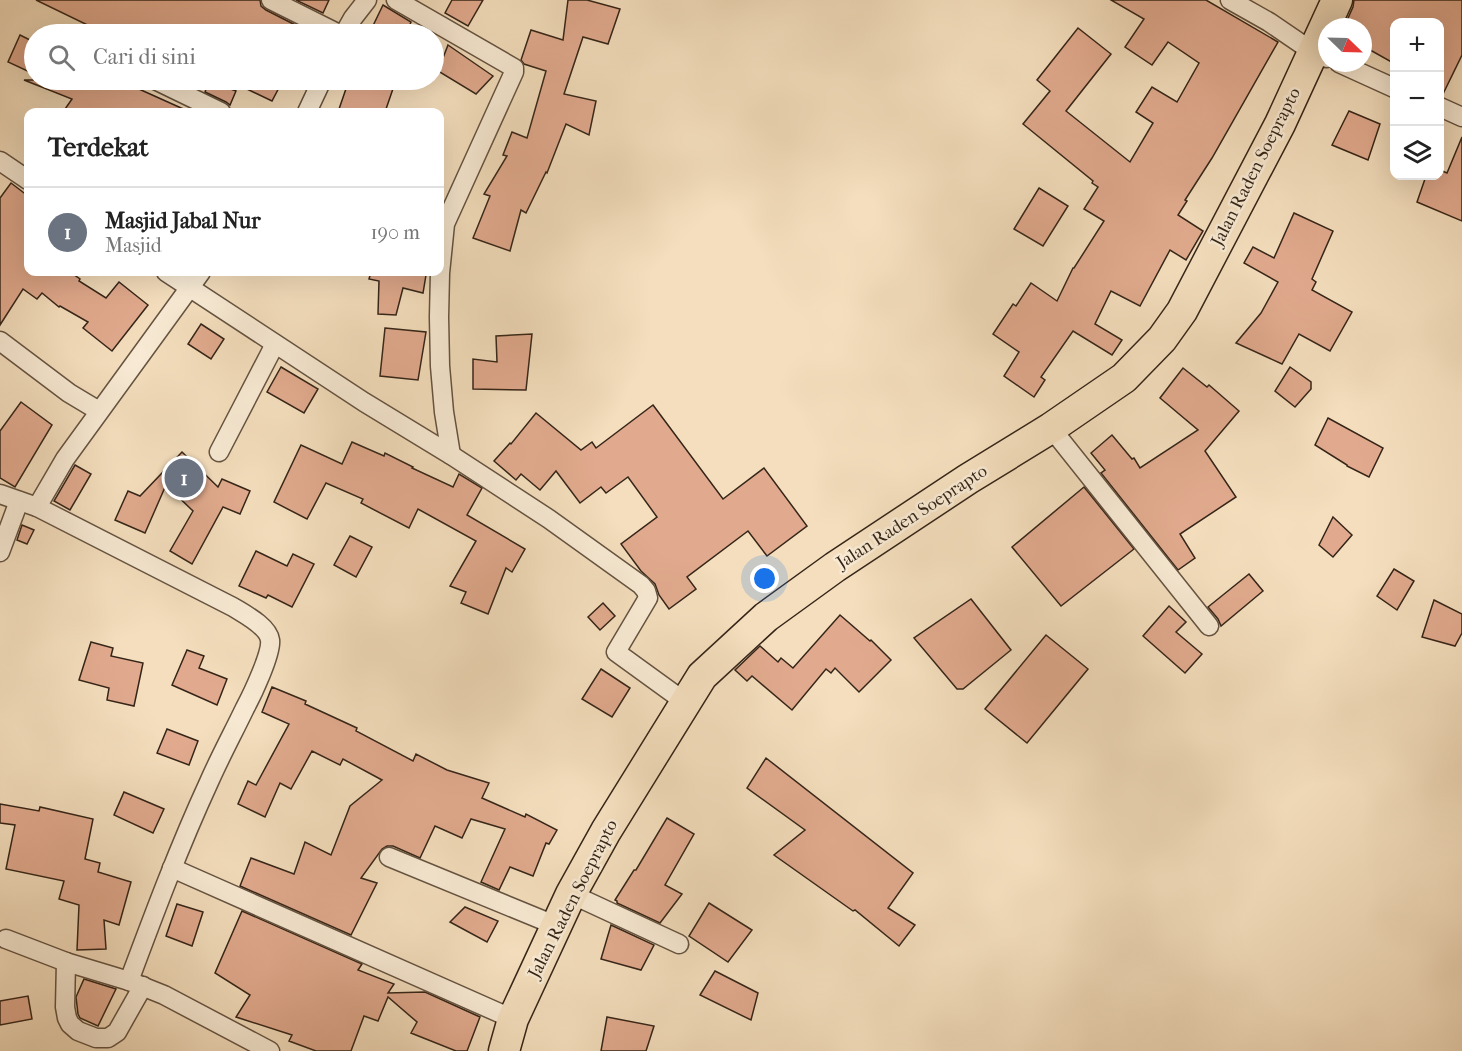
<!DOCTYPE html>
<html lang="id">
<meta charset="utf-8">
<style>
body{margin:0;font-family:"IM FELL French Canon",serif;background:#f2f2f2;color:#222}
.controls{position:absolute;right:18px;top:18px;display:grid;overflow:hidden;border-radius:12px;box-shadow:0 6px 24px #0002}
.controls button{width:54px;height:54px;display:grid;place-items:center;padding:0;border:0;border-bottom:2px solid #e0e0e0;background:#fff;color:#222;font:30px sans-serif}
.compass{position:absolute;left:1318px;top:18px;width:54px;height:54px;border-radius:50%;background:#fff;box-shadow:0 6px 24px #0002;rotate:113deg}
.you{position:absolute;left:765px;top:579px;width:21px;height:21px;margin:-15px;border:4px solid #fff;border-radius:50%;background:#1a73e8;box-shadow:0 0 0 9px #1a73e833}
.badge{display:grid;place-items:center;width:39px;height:39px;border-radius:50%;background:#b45309;color:#fff;font-size:20px;font-weight:700}
.pin{position:absolute;translate:-50% -50%;border:3px solid #fff;box-shadow:0 2px 6px #0006}
.list{margin:0;padding:0;list-style:none}
h2{display:flex;justify-content:space-between;align-items:center;height:78px;margin:0;padding:0 24px;font-size:26px}
h2 small{font-size:20px;font-weight:400;color:#767676}
.list li{display:grid;grid-template-columns:39px 1fr auto;gap:18px;align-items:center;box-sizing:border-box;height:90px;padding:0 24px;border-top:2px solid #e0e0e0}
.list b{display:block;font-size:22px;white-space:nowrap}
.list p{margin:0;font-size:20px;white-space:nowrap;color:#767676}
.list em{font-size:20px;font-style:normal;color:#767676}
.icon{flex:none;width:33px;height:33px;fill:none;stroke:currentColor;stroke-width:2;stroke-linecap:round;stroke-linejoin:round}
.map{position:relative;flex:none;width:1462px;height:1051px;overflow:hidden}
.search{position:absolute;background:#fff;box-shadow:0 6px 24px #0002;left:24px;top:24px;width:420px;height:66px;display:flex;align-items:center;gap:15px;box-sizing:border-box;padding:0 21px;border-radius:33px;color:#767676;font-size:22px}
.panel{position:absolute;background:#fff;box-shadow:0 6px 24px #0002;left:24px;top:108px;width:420px;height:168px;border-radius:12px}
.map>svg:first-child{display:block}
</style>
<div class="map">
<svg width="1462" height="1051" viewBox="0 0 1462 1051">
<rect width="100%" height="100%" fill="#f4debd"/>
<filter id="stains"><feTurbulence type="fractalNoise" baseFrequency=".00333" numOctaves="4"/><feColorMatrix values="0 0 0 0 .2 0 0 0 0 .09 0 0 0 0 .02 0 0 0 .5 -.17"/></filter>
<radialGradient id="worn" r=".72"><stop offset=".6" stop-color="#630" stop-opacity="0"/><stop offset="1" stop-color="#630" stop-opacity=".3"/></radialGradient>
<!-- building -->
<g fill="#e1aa8e" stroke="#352518" stroke-width="1.5">
<path d="M 36,0 L 260,0 L 261,6 L 266,10 L 313,34 L 106,34 Z"/>
<path d="M 296,0 L 329,0 L 323,13 Z"/>
<path d="M 452,0 L 483,0 L 468,26 L 445,13 Z"/>
<path d="M 568,0 L 587,0 L 620,9 L 608,44 L 583,37 L 564,94 L 596,101 L 589,135 L 566,124 L 547,173 L 546,172 L 526,213 L 521,210 L 510,251 L 473,238 L 490,196 L 484,194 L 507,156 L 503,155 L 512,132 L 527,138 L 546,71 L 524,64 L 521,60 L 531,30 L 563,40 Z"/>
<path d="M 1111,0 L 1206,0 L 1278,42 L 1212,158 L 1185,200 L 1187,201 L 1178,215 L 1203,231 L 1186,260 L 1170,250 L 1140,306 L 1111,291 L 1095,324 L 1122,340 L 1112,355 L 1073,331 L 1041,377 L 1045,380 L 1034,397 L 1004,376 L 1019,352 L 993,334 L 1013,304 L 1016,306 L 1031,283 L 1057,301 L 1073,268 L 1074,268 L 1104,221 L 1084,209 L 1098,187 L 1092,183 L 1093,181 L 1023,124 L 1050,91 L 1037,80 L 1078,28 L 1111,54 L 1066,111 L 1130,162 L 1153,123 L 1136,112 L 1152,87 L 1177,102 L 1199,63 L 1168,42 L 1152,65 L 1125,47 L 1144,19 Z"/>
<path d="M 1354,0 L 1462,0 L 1462,55 L 1442,96 L 1440,96 L 1440,22 L 1395,22 L 1395,64 L 1363,46 L 1363,27 L 1344,27 L 1353,7 Z"/>
<path d="M 383,5 L 411,22 L 406,34 L 369,34 Z"/>
<path d="M 20,35 L 34,42 L 34,74 L 8,62 Z"/>
<path d="M 448,45 L 493,76 L 476,94 L 438,71 Z"/>
<path d="M 24,80 L 119,80 L 190,112 L 63,112 L 72,99 Z"/>
<path d="M 228,80 L 283,80 L 272,101 Z"/>
<path d="M 349,80 L 396,80 L 385,112 L 338,112 Z"/>
<path d="M 209,81 L 236,91 L 230,105 L 226,102 L 205,92 Z"/>
<path d="M 1349,111 L 1380,124 L 1368,160 L 1332,145 Z"/>
<path d="M 1462,137 L 1462,221 L 1417,202 L 1426,176 L 1440,176 L 1440,170 L 1447,173 Z"/>
<path d="M 11,183 L 28,196 L 28,272 L 70,272 L 80,279 L 79,281 L 106,298 L 119,282 L 148,305 L 112,351 L 83,328 L 88,322 L 60,306 L 59,307 L 42,293 L 37,299 L 23,289 L 0,325 L 0,198 Z"/>
<path d="M 1039,188 L 1068,206 L 1043,246 L 1014,229 Z"/>
<path d="M 1294,213 L 1333,231 L 1312,279 L 1316,282 L 1312,290 L 1352,312 L 1330,351 L 1299,334 L 1282,364 L 1236,343 L 1261,313 L 1278,282 L 1244,263 L 1253,247 L 1274,258 Z"/>
<path d="M 371,272 L 391,272 L 426,275 L 423,293 L 403,288 L 396,315 L 378,314 L 379,281 L 369,279 Z"/>
<path d="M 201,324 L 224,339 L 211,359 L 188,344 Z"/>
<path d="M 385,328 L 426,332 L 418,380 L 380,376 Z"/>
<path d="M 532,334 L 526,390 L 473,389 L 473,359 L 497,362 L 496,336 Z"/>
<path d="M 281,367 L 318,389 L 304,413 L 267,392 Z"/>
<path d="M 1290,367 L 1311,382 L 1311,389 L 1295,407 L 1275,391 Z"/>
<path d="M 1183,368 L 1207,387 L 1209,385 L 1239,411 L 1205,451 L 1236,497 L 1180,534 L 1195,558 L 1178,570 L 1101,473 L 1105,470 L 1091,453 L 1112,435 L 1132,459 L 1134,458 L 1140,468 L 1198,430 L 1160,398 Z"/>
<path d="M 21,402 L 52,425 L 15,487 L 0,478 L 0,431 Z"/>
<path d="M 653,405 L 723,499 L 764,468 L 807,526 L 767,556 L 748,531 L 687,577 L 696,589 L 669,609 L 659,595 L 655,584 L 641,571 L 621,544 L 657,517 L 628,477 L 606,493 L 601,487 L 580,503 L 556,471 L 540,490 L 521,474 L 516,480 L 494,461 L 510,443 L 511,444 L 536,413 L 581,450 L 592,442 L 596,448 Z"/>
<path d="M 1328,418 L 1383,448 L 1369,477 L 1347,466 L 1347,465 L 1315,445 Z"/>
<path d="M 352,442 L 384,456 L 385,453 L 413,467 L 412,468 L 453,487 L 459,474 L 482,488 L 467,515 L 525,549 L 512,572 L 506,568 L 488,614 L 461,603 L 466,592 L 450,586 L 476,541 L 418,509 L 409,528 L 361,503 L 363,499 L 326,483 L 307,519 L 274,502 L 301,445 L 342,464 Z"/>
<path d="M 182,452 L 218,487 L 222,479 L 250,491 L 240,514 L 223,507 L 192,564 L 170,551 L 193,511 L 166,485 L 145,533 L 115,520 L 128,491 L 140,496 Z"/>
<path d="M 75,465 L 91,474 L 70,510 L 54,501 Z"/>
<path d="M 1084,487 L 1134,549 L 1061,606 L 1012,547 Z"/>
<path d="M 1333,517 L 1352,535 L 1333,557 L 1319,545 Z"/>
<path d="M 22,525 L 34,530 L 27,544 L 17,540 Z"/>
<path d="M 350,536 L 372,547 L 356,577 L 334,565 Z"/>
<path d="M 256,551 L 287,566 L 293,554 L 314,564 L 292,607 L 268,595 L 266,598 L 239,586 Z"/>
<path d="M 1394,569 L 1414,581 L 1397,610 L 1377,596 Z"/>
<path d="M 1249,574 L 1263,591 L 1221,626 L 1218,619 L 1208,607 Z"/>
<path d="M 971,599 L 1011,650 L 963,689 L 957,689 L 914,638 Z"/>
<path d="M 1434,600 L 1462,614 L 1462,633 L 1455,646 L 1422,637 Z"/>
<path d="M 603,603 L 615,616 L 600,630 L 588,617 Z"/>
<path d="M 1169,606 L 1186,622 L 1176,632 L 1202,654 L 1185,673 L 1143,636 Z"/>
<path d="M 840,615 L 870,641 L 871,640 L 891,660 L 859,692 L 835,668 L 831,673 L 826,669 L 792,710 L 752,676 L 747,681 L 735,670 L 760,646 L 778,662 L 781,658 L 793,668 Z"/>
<path d="M 1046,635 L 1088,669 L 1027,743 L 985,709 Z"/>
<path d="M 91,642 L 113,648 L 111,656 L 143,663 L 134,706 L 107,700 L 109,688 L 79,680 Z"/>
<path d="M 187,650 L 204,656 L 199,668 L 227,679 L 217,705 L 172,685 Z"/>
<path d="M 601,669 L 630,688 L 612,717 L 582,699 Z"/>
<path d="M 272,687 L 306,701 L 305,704 L 357,728 L 356,731 L 413,761 L 416,754 L 447,770 L 489,783 L 482,798 L 525,817 L 526,814 L 557,830 L 549,844 L 546,843 L 533,876 L 510,867 L 499,890 L 481,882 L 505,829 L 471,819 L 462,838 L 435,826 L 420,858 L 393,846 L 387,846 L 382,849 L 361,878 L 377,883 L 351,935 L 240,886 L 251,858 L 294,874 L 305,842 L 331,855 L 350,806 L 382,780 L 343,759 L 340,765 L 312,751 L 291,789 L 280,783 L 265,817 L 238,804 L 248,781 L 256,785 L 289,724 L 262,712 Z"/>
<path d="M 167,729 L 198,741 L 189,765 L 157,753 Z"/>
<path d="M 766,758 L 913,873 L 888,908 L 915,925 L 899,946 L 855,910 L 853,911 L 774,855 L 805,830 L 747,788 Z"/>
<path d="M 124,792 L 164,809 L 153,833 L 114,815 Z"/>
<path d="M 0,804 L 39,811 L 40,807 L 93,819 L 85,859 L 100,863 L 98,872 L 131,882 L 119,925 L 104,920 L 106,949 L 77,950 L 79,905 L 59,899 L 64,881 L 6,869 L 15,825 L 0,823 Z"/>
<path d="M 667,818 L 694,834 L 665,885 L 682,894 L 660,923 L 617,903 L 617,901 L 615,900 L 634,870 L 636,870 Z"/>
<path d="M 709,903 L 752,930 L 728,962 L 689,936 Z"/>
<path d="M 177,904 L 203,912 L 192,946 L 166,936 Z"/>
<path d="M 465,907 L 498,921 L 487,942 L 450,922 Z"/>
<path d="M 242,911 L 362,964 L 358,970 L 394,984 L 388,993 L 425,992 L 480,1017 L 467,1051 L 456,1051 L 411,1033 L 417,1022 L 388,997 L 378,1021 L 364,1016 L 351,1051 L 316,1051 L 289,1041 L 292,1035 L 236,1017 L 250,995 L 215,973 Z"/>
<path d="M 611,925 L 654,945 L 641,970 L 601,959 Z"/>
<path d="M 715,971 L 758,993 L 751,1020 L 700,995 Z"/>
<path d="M 84,979 L 116,989 L 98,1026 L 80,1018 L 78,1014 L 76,997 Z"/>
<path d="M 28,996 L 32,1019 L 0,1025 L 0,1001 Z"/>
<path d="M 607,1017 L 654,1026 L 646,1051 L 601,1051 Z"/>
</g>
<g fill="none" stroke-linecap="round" stroke-linejoin="round">
<defs>
<g id="minor">
<path d="M 271,0 L 339,34"/>
<path d="M 396,0 L 514,68 L 514,72 L 445,224 L 440,273 L 439,317 L 440,366 L 444,412 L 451,455"/>
<path d="M 1230,0 L 1269,22 L 1313,52 L 1327,58"/>
<path d="M 344,34 L 353,18 L 367,0"/>
<path d="M 1339,63 L 1394,88"/>
<path d="M 155,80 L 221,112"/>
<path d="M 1440,107 L 1462,117"/>
<path d="M 307,112 L 322,80"/>
<path d="M 0,161 L 28,180"/>
<path d="M 166,272 L 364,402 L 451,455 L 549,519 L 641,585 L 646,591 L 648,598 L 616,652 L 685,702"/>
<path d="M 0,341 L 69,393 L 99,411"/>
<path d="M 1051,428 L 1209,626"/>
<path d="M 219,452 L 275,344"/>
<path d="M 0,494 L 37,507 L 233,607 C 244,614 268,626 270,640 C 272,653 252,695 245,708 C 233,733 220,757 209,782 C 179,847 154,914 129,981"/>
<path d="M 37,507 L 65,459 L 201,272"/>
<path d="M 0,552 L 19,501"/>
<path d="M 389,857 L 557,926"/>
<path d="M 172,868 L 513,1019"/>
<path d="M 571,894 L 679,944"/>
<path d="M 6,939 L 66,962 L 129,981 L 164,995 L 270,1051"/>
<path d="M 66,962 L 65,1007 L 67,1018 L 70,1024 L 78,1031 L 96,1038 L 108,1038 L 117,1032 L 143,986"/>
</g>
<path id="trunk" d="M 504,1051 L 513,1019 L 571,894 L 606,831 L 702,676 L 766,617 L 835,567 L 968,479 L 1051,428 L 1124,378 L 1162,339 L 1182,311 L 1280,124 L 1337,0"/>
</defs>
<!-- minor casing -->
<use href="#minor" stroke="#655341" stroke-width="21"/>
<!-- trunk casing -->
<use href="#trunk" stroke="#352518" stroke-width="33"/>
<!-- minor -->
<use href="#minor" stroke="#f8ead4" stroke-width="18"/>
<!-- trunk -->
<use href="#trunk" stroke="#f4debd" stroke-width="30"/>
</g>
<g text-anchor="middle" dominant-baseline="central" stroke-width="5" stroke-linejoin="round" paint-order="stroke">
<!-- street labels -->
<g font-size="18" fill="#352518" stroke="#f8ead4">
<text transform="translate(1256 167) rotate(-63)">Jalan Raden Soeprapto</text>
<text transform="translate(912 517) rotate(-33)">Jalan Raden Soeprapto</text>
<text transform="translate(573 899) rotate(-63)">Jalan Raden Soeprapto</text>
</g>
</g>
<rect width="100%" height="100%" filter="url(#stains)"/>
<rect width="100%" height="100%" fill="url(#worn)"/>
</svg>
<div class="controls">
<button>+</button>
<button>−</button>
<button><svg class="icon" aria-label="layers" viewBox="0 0 24 24"><path d="M12 4l9 5-9 5-9-5zM3 14l9 5 9-5"/></svg></button>
</div>
<svg class="compass" viewBox="-18 -18 36 36"><path d="M0-13l5 13h-10z" fill="#e53935"/><path d="M0 13l5-13h-10z" fill="#767676"/></svg>
<div class="you"></div>
<div class="pin badge" style="left:184px;top:478px;background:#6b7280">1</div>
<div class="search"><svg class="icon" aria-label="search" viewBox="0 0 24 24"><circle cx="10" cy="10" r="6"/><path d="M15 15l6 6"/></svg>Cari di sini</div>
<section class="panel">
<h2>Terdekat<small></small></h2>
<ul class="list">
<li><span class="badge" style="background:#6b7280">1</span><div><b>Masjid Jabal Nur</b><p>Masjid</p></div><em>190 m</em></li>
</ul>
</section>
</div>
